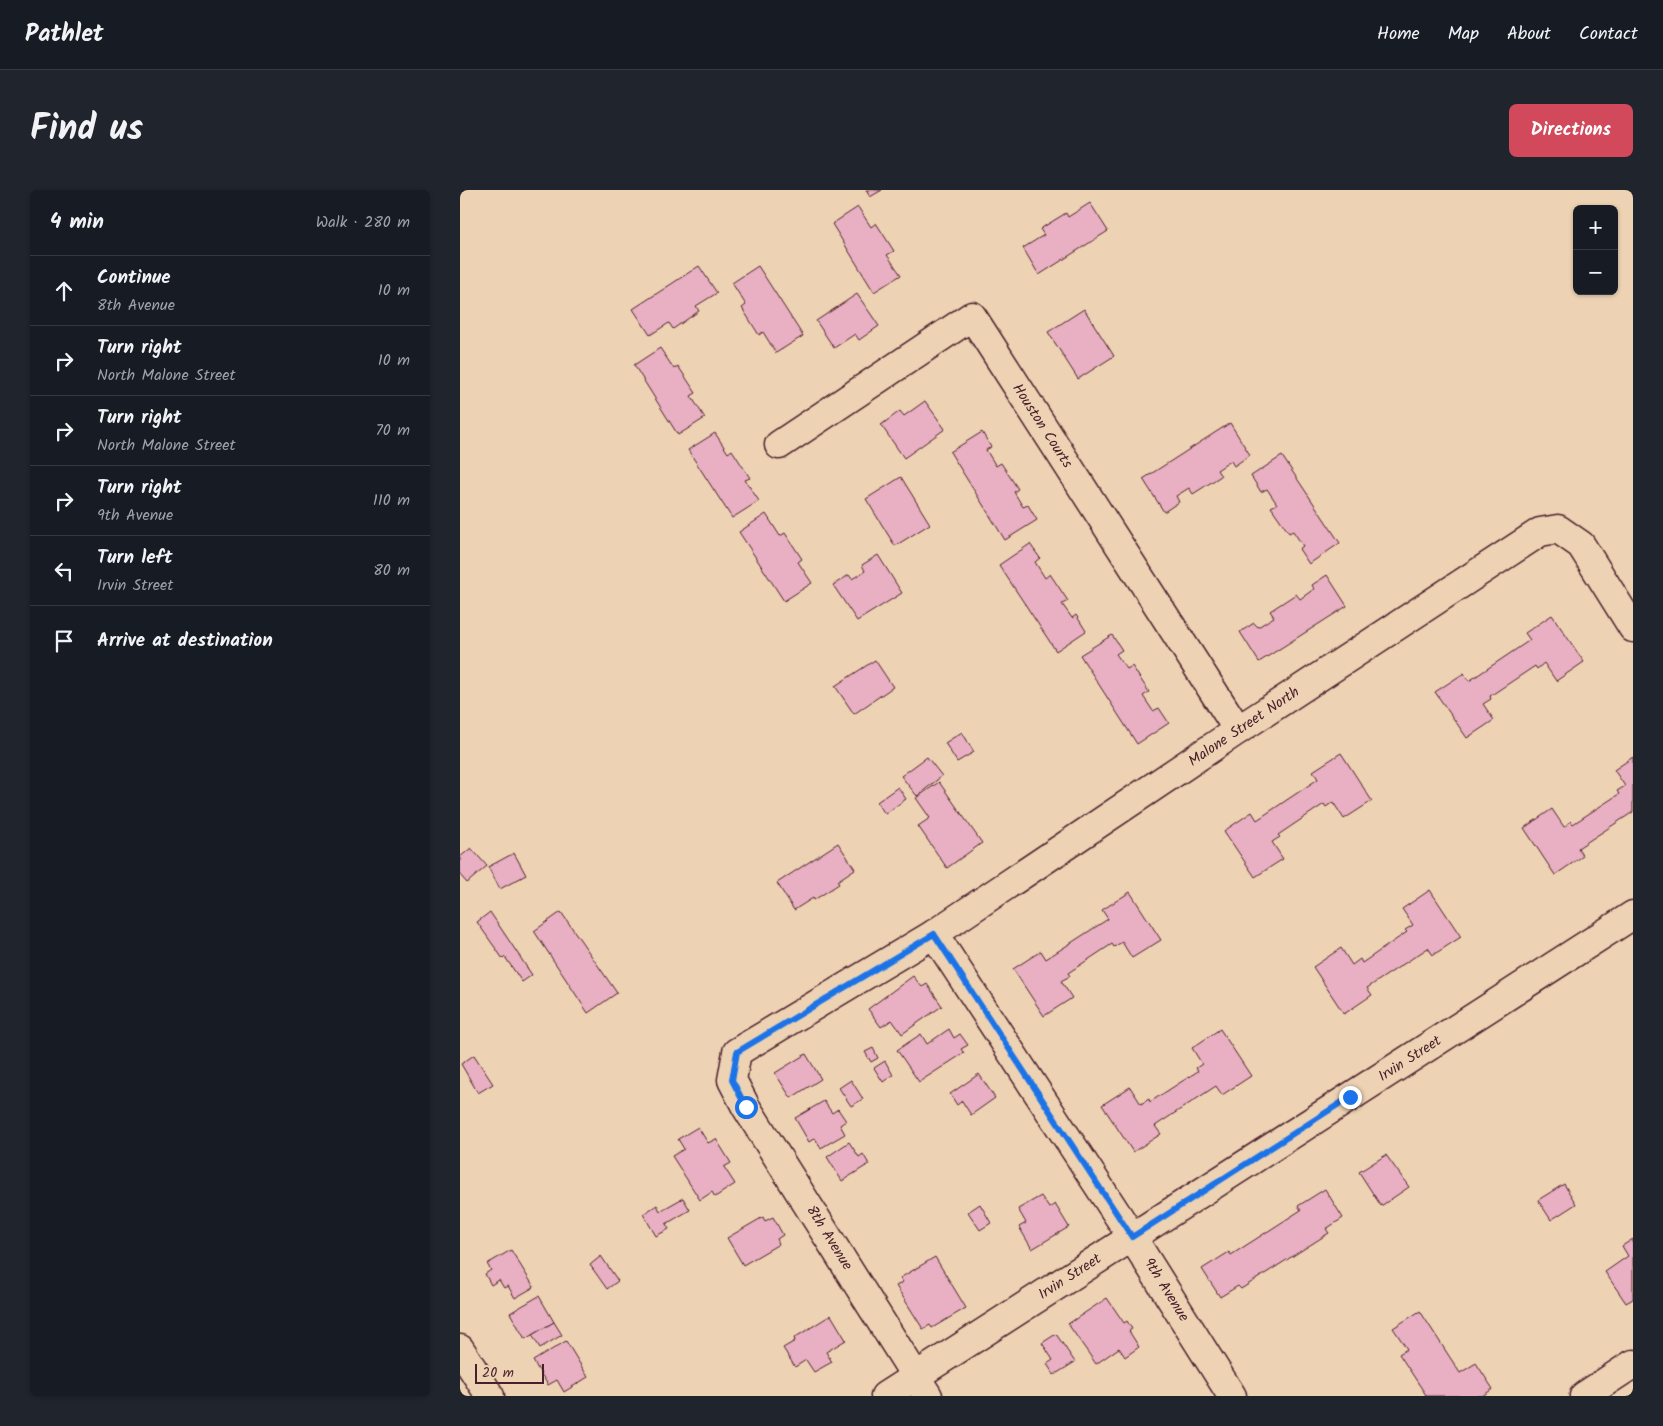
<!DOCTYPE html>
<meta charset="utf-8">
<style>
body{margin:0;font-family:Kalam,sans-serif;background:#20242c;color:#f1f3f6}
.controls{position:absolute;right:15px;top:15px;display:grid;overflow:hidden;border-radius:8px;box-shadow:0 1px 4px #0004}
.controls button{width:45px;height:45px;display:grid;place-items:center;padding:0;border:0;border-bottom:1px solid #363941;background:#171b24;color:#f1f3f6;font:25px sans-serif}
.scale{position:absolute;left:15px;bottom:12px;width:69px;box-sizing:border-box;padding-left:5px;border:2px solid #4a1f2b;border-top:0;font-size:14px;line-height:18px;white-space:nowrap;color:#4a1f2b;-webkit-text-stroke:4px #edd3b4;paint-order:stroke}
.stop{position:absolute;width:15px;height:15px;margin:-11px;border:4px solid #1a73e8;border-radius:50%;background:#fff}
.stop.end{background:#1a73e8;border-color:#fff;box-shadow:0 1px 5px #0008}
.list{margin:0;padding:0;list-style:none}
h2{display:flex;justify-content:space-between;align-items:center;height:65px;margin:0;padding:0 20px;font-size:21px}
h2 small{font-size:16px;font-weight:400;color:#9ea1a6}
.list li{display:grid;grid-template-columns:32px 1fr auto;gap:15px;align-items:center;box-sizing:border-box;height:70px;padding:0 20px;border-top:1px solid #363941}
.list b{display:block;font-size:19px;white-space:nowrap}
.list p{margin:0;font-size:16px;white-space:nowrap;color:#9ea1a6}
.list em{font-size:16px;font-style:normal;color:#9ea1a6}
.icon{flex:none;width:28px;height:28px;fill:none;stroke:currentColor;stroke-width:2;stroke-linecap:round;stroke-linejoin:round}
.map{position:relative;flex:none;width:1173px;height:1206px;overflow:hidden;border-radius:8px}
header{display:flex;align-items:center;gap:30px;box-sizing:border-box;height:70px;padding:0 25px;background:#171b24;border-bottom:1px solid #363941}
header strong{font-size:24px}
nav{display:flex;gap:28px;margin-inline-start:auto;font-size:18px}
.intro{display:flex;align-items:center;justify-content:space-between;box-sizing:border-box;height:120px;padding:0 30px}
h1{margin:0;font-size:35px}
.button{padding:12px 22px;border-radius:8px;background:#d1495b;color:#fff;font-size:18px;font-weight:700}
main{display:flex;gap:30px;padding:0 30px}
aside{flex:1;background:#171b24;border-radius:8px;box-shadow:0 1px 4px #0004}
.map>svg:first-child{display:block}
</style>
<header>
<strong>Pathlet</strong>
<nav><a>Home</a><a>Map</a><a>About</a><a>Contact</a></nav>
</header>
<div class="intro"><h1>Find us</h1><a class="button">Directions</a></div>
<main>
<aside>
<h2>4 min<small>Walk · 280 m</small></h2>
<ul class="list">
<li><svg class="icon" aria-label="ahead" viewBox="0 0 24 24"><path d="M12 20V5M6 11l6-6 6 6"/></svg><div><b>Continue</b><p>8th Avenue</p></div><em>10 m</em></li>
<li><svg class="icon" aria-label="right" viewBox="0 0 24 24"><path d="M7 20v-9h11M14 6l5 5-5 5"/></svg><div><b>Turn right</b><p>North Malone Street</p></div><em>10 m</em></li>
<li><svg class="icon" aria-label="right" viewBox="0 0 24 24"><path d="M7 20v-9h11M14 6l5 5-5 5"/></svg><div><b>Turn right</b><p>North Malone Street</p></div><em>70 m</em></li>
<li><svg class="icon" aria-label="right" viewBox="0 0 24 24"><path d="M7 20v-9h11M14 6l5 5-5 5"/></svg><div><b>Turn right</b><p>9th Avenue</p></div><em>110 m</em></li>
<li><svg class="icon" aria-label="left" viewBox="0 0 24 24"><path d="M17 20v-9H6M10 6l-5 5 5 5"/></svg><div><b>Turn left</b><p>Irvin Street</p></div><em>80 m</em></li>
<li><svg class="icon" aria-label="arrive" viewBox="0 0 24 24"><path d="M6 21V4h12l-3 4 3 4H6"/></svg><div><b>Arrive at destination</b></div></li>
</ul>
</aside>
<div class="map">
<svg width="1173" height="1206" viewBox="0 0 1173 1206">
<rect width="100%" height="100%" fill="#edd3b4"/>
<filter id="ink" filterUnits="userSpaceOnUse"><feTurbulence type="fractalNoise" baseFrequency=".02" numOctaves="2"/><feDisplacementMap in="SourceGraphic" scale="10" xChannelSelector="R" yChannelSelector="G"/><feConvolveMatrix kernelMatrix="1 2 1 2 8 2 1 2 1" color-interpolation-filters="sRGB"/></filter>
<g filter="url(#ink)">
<!-- building -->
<g fill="#e8b0c2" stroke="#4a1f2b">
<path d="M 406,0 L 422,0 L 410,7 Z"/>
<path d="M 630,13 L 648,41 L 579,85 L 563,58 L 584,45 L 580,39 L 606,23 L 608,27 Z"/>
<path d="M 398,17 L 411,37 L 416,33 L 434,61 L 427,65 L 441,85 L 414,102 L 372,34 Z"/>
<path d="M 239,76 L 257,103 L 236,116 L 239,121 L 213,139 L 209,133 L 190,145 L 173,119 Z"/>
<path d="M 298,76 L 343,146 L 316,163 L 303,142 L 299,145 L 282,118 L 286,115 L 272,93 Z"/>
<path d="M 397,104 L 419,136 L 399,150 L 395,144 L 374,158 L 356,131 Z"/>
<path d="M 624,119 L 654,166 L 618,189 L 588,142 Z"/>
<path d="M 200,158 L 214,179 L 218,176 L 236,203 L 231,206 L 245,228 L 218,245 L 174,175 Z"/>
<path d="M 465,211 L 485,239 L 444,268 L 421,235 L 440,221 L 444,226 Z"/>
<path d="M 770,233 L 790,265 L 774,276 L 771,271 L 757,280 L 761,286 L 733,304 L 729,298 L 716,306 L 719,312 L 704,322 L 683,289 Z"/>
<path d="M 522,242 L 531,257 L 526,260 L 536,276 L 541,273 L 558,299 L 554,302 L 563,317 L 568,315 L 577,330 L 545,350 L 490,262 Z"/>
<path d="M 255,243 L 268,263 L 272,260 L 290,288 L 285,290 L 299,311 L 272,328 L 228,260 Z"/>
<path d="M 822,266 L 880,353 L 849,374 L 839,359 L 843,356 L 833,341 L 829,343 L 811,317 L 817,314 L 807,299 L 801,302 L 791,286 Z"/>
<path d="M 441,287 L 470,334 L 435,356 L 406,309 Z"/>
<path d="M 306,324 L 320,346 L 325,343 L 342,369 L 338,372 L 352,393 L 324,411 L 279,342 Z"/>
<path d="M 570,354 L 580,368 L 575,372 L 585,388 L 590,384 L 608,411 L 602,414 L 612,428 L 616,425 L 626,441 L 596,461 L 539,375 Z"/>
<path d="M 418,365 L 442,403 L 397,431 L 373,395 L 389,385 L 392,389 L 405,381 L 402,375 Z"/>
<path d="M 867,385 L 887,416 L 799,472 L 780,442 L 794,433 L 798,437 L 814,427 L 810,421 L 836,404 L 840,409 L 854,399 L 852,395 Z"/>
<path d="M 1092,425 L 1124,472 L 1096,491 L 1084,473 L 1077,479 L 1075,476 L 1030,506 L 1031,509 L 1023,514 L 1034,530 L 1007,548 L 975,502 L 1004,483 L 1009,491 L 1070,450 L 1065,443 Z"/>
<path d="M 652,445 L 662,460 L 656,464 L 667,479 L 672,476 L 689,502 L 683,506 L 693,521 L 699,518 L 709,533 L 677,554 L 620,465 Z"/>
<path d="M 415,470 L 433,497 L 394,524 L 375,496 Z"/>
<path d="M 502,542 L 514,562 L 497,572 L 485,553 Z"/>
<path d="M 881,563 L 912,611 L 884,629 L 873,612 L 866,617 L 864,614 L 818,645 L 820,647 L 812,652 L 823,669 L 795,687 L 764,641 L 792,622 L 797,630 L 858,589 L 853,581 Z"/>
<path d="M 467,567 L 482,586 L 457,606 L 441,586 Z"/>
<path d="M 1173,567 L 1173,622 L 1118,658 L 1123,666 L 1095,685 L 1064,638 L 1092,619 L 1104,637 L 1111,631 L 1113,634 L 1159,604 L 1157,601 L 1165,596 L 1154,580 Z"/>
<path d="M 479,592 L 522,653 L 487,678 L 458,636 L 470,628 L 456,608 Z"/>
<path d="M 438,597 L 446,609 L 425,624 L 417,612 Z"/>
<path d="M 378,653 L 395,679 L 377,691 L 379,694 L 354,710 L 353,708 L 334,720 L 317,693 Z"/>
<path d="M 11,658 L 27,676 L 7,693 L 0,685 L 0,667 Z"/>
<path d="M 54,663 L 66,685 L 40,699 L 28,677 Z"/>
<path d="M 970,700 L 1001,747 L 973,765 L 968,758 L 907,798 L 912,805 L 884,824 L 853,777 L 881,758 L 892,775 L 900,769 L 902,773 L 947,742 L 945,740 L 953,735 L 942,719 Z"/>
<path d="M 670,702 L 701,750 L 672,768 L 662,752 L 654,757 L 652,754 L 608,783 L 610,786 L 601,791 L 612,808 L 584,826 L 553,779 L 581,761 L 586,769 L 648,729 L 642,720 Z"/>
<path d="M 30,722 L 72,785 L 62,792 L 45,767 L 43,769 L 17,732 Z"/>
<path d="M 101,722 L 157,803 L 128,823 L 74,741 Z"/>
<path d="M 453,786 L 462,797 L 467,794 L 482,816 L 442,844 L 432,830 L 421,837 L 408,819 Z"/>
<path d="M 489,839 L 494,848 L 500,844 L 508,855 L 501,859 L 504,863 L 459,892 L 437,860 L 461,844 L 467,854 Z"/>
<path d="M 760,839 L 791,886 L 762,905 L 756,896 L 695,936 L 701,944 L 673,962 L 642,915 L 670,897 L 681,914 L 689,909 L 690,912 L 738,881 L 736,878 L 742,874 L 732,858 Z"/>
<path d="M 413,858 L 418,868 L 411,872 L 405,862 Z"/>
<path d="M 346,864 L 361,889 L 331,908 L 315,883 Z"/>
<path d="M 14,865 L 33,894 L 18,903 L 1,874 Z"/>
<path d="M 425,871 L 433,885 L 423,892 L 414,878 Z"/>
<path d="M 519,884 L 535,908 L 511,925 L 502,911 L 497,915 L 490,904 Z"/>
<path d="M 391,890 L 403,909 L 391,916 L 379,898 Z"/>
<path d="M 364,911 L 372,923 L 378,919 L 386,931 L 380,935 L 385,944 L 361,958 L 355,948 L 349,952 L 335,928 Z"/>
<path d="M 238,937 L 248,953 L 256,949 L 271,973 L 264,977 L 275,994 L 255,1007 L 252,1002 L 240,1010 L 212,966 L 224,959 L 218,949 Z"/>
<path d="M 389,952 L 399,967 L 403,964 L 409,974 L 382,991 L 367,967 Z"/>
<path d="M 926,965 L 949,997 L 921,1016 L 899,982 Z"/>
<path d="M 1104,994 L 1116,1014 L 1091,1030 L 1078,1010 Z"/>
<path d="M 865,999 L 883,1028 L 866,1039 L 869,1043 L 781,1099 L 778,1096 L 760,1107 L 742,1079 L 769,1062 L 771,1065 L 841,1020 L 838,1016 Z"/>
<path d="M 581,1006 L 589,1018 L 595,1014 L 609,1037 L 572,1059 L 559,1037 L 566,1033 L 558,1019 Z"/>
<path d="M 223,1008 L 230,1020 L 206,1034 L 209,1039 L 196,1046 L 183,1024 L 197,1015 L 200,1021 Z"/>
<path d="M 520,1014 L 531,1033 L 520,1040 L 508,1022 Z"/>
<path d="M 303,1027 L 305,1031 L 313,1027 L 323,1045 L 317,1049 L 319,1054 L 283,1075 L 267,1048 Z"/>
<path d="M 1173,1049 L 1173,1109 L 1166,1113 L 1145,1082 L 1168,1066 L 1162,1056 Z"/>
<path d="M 51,1060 L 74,1097 L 55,1108 L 48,1096 L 44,1098 L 39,1090 L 31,1095 L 25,1084 L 31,1080 L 27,1074 Z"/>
<path d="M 141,1066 L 158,1091 L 147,1099 L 130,1075 Z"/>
<path d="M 475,1067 L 506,1118 L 472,1138 L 470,1135 L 463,1139 L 436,1096 L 443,1092 L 440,1088 Z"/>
<path d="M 79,1106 L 94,1132 L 65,1149 L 50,1123 Z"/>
<path d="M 647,1108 L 664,1133 L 667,1131 L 672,1139 L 669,1141 L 679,1157 L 665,1167 L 659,1158 L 636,1174 L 608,1134 Z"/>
<path d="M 960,1121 L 1000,1183 L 1016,1173 L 1033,1199 L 1022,1206 L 964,1206 L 966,1205 L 939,1164 L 947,1159 L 933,1138 Z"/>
<path d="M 371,1125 L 386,1150 L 366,1162 L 372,1172 L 354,1182 L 346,1170 L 335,1177 L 323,1158 L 335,1151 L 334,1148 Z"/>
<path d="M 94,1132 L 102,1145 L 80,1158 L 72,1145 Z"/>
<path d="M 596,1144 L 615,1172 L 594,1185 L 587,1174 L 593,1170 L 582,1153 Z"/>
<path d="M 106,1151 L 128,1187 L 104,1202 L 97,1190 L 88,1195 L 73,1171 Z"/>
</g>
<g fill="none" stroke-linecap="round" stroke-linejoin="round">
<defs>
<g id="minor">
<path d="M 319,255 L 512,126 L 778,540"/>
<path d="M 474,744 L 672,1047 L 772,1206"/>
<path d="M 0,1159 L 30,1206"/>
<path d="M 425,1206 L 1173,725"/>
<path d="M 468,1206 L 286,917 L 272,890 L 277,862 L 474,744 L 778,540 L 1080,342 L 1098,339 L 1121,355 L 1173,438"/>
<path d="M 1124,1206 L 1173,1174"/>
</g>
</defs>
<!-- minor casing -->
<use href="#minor" stroke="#4a1f2b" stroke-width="31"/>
<!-- minor -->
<use href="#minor" stroke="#edd3b4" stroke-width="28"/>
</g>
</g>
<g fill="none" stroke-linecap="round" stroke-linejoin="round" filter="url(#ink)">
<!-- route -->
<path stroke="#1a73e8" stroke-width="6" d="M 286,917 L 272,890 L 277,862 L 474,744 L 672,1047 L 890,907"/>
</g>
<g text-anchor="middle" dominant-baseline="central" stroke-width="4" stroke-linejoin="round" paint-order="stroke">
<!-- street labels -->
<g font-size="15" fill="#4a1f2b" stroke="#edd3b4">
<text transform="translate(582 236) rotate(57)">Houston Courts</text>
<text transform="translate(784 537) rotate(-34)">Malone Street North</text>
<text transform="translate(950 869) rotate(-33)">Irvin Street</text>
<text transform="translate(369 1048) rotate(58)">8th Avenue</text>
<text transform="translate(610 1087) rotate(-33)">Irvin Street</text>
<text transform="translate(706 1100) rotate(58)">9th Avenue</text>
</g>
</g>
</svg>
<div class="controls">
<button>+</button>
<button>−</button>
</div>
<div class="scale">20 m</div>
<div class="stop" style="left:286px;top:917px"></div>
<div class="stop end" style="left:890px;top:907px"></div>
</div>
</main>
